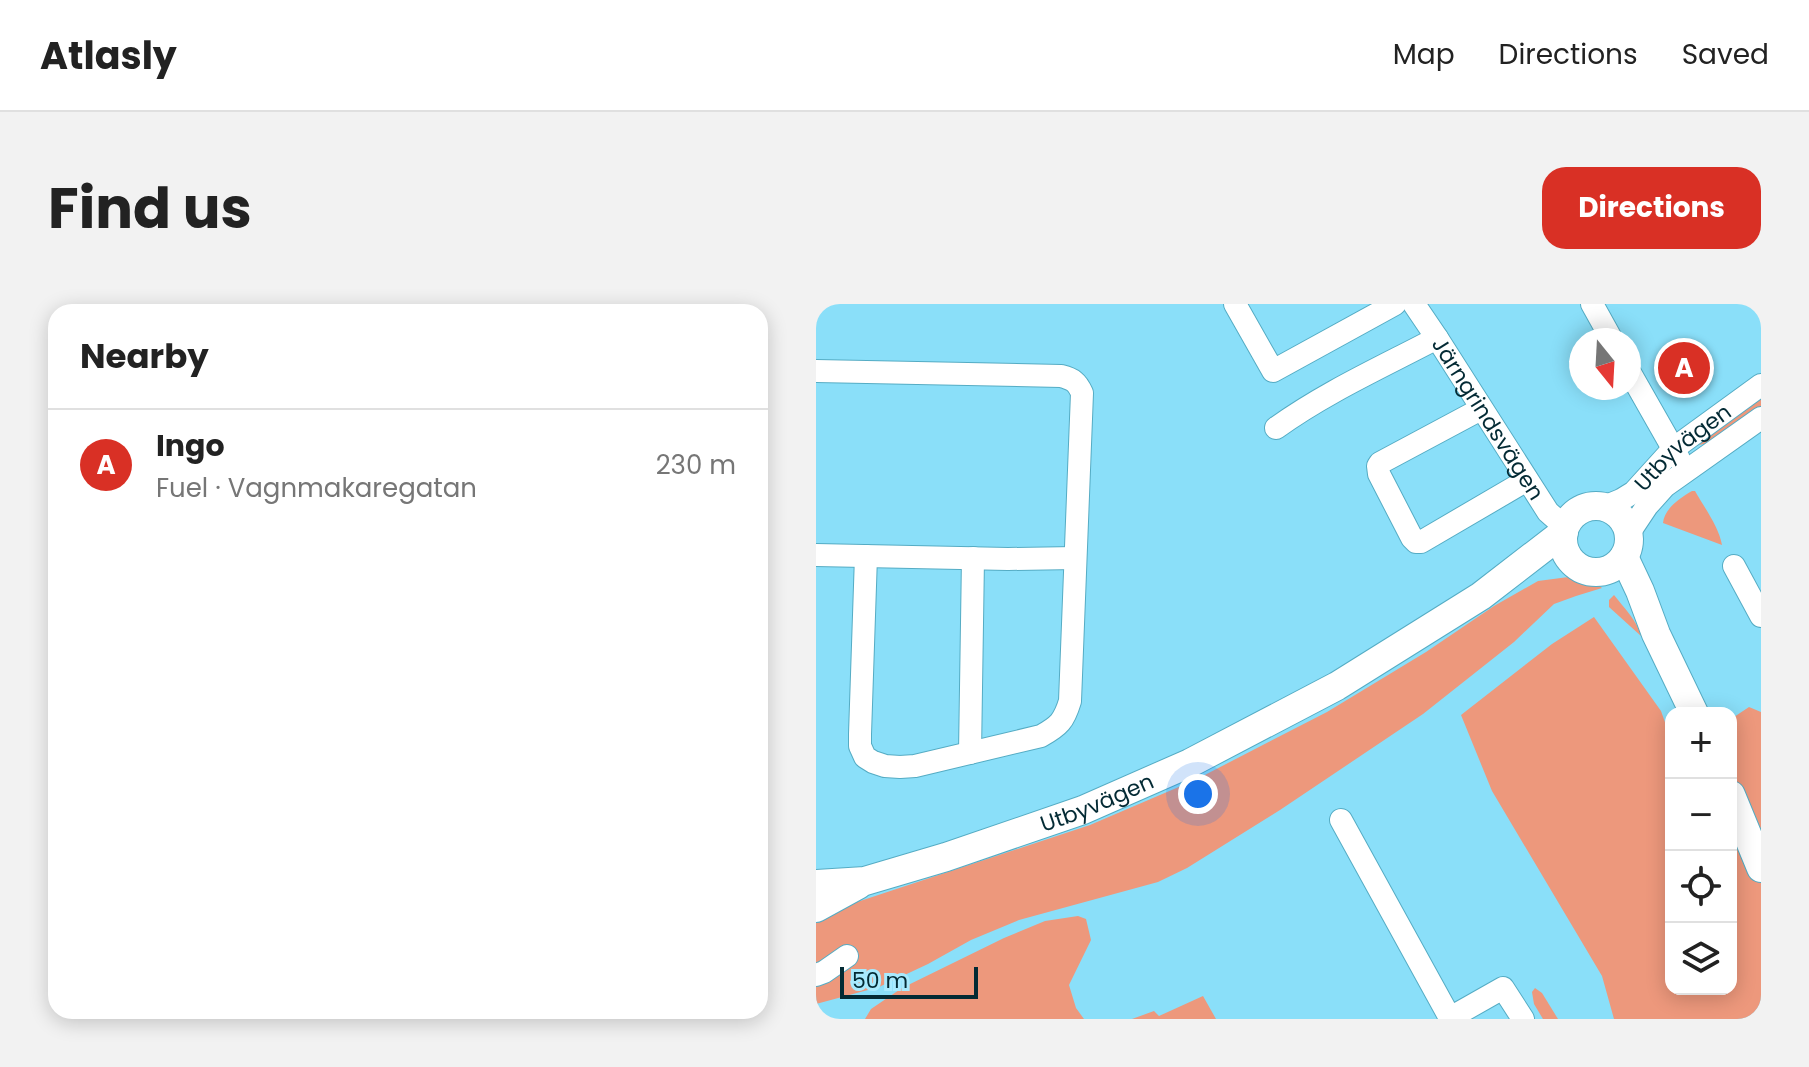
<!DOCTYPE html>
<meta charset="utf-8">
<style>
body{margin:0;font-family:Poppins,sans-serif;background:#f2f2f2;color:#222}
.controls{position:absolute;right:24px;bottom:24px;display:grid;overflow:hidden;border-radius:16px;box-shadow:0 4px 20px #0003}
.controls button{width:72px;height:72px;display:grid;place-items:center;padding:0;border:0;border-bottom:2px solid #e0e0e0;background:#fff;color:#222;font:40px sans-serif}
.compass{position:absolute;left:753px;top:24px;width:72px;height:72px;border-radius:50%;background:#fff;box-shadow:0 4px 20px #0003;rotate:162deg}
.scale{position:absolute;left:24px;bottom:20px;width:138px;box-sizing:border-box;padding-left:8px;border:4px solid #032a34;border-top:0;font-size:22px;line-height:28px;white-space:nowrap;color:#032a34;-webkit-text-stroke:6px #a8eafe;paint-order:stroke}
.you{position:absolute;left:382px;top:490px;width:28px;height:28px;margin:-20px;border:6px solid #fff;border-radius:50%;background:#1a73e8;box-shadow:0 0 0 12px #1a73e833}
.badge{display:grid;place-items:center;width:52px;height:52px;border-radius:50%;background:#d93025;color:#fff;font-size:26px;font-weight:700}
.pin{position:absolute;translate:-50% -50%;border:4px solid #fff;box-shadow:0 2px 8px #0006}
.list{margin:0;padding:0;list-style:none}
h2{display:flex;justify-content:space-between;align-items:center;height:104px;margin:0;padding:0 32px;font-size:34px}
h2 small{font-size:26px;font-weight:400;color:#767676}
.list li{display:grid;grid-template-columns:52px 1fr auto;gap:24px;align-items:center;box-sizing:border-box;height:112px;padding:0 32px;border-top:2px solid #e0e0e0}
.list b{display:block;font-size:30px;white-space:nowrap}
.list p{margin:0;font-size:26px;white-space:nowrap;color:#767676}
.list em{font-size:26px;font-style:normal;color:#767676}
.icon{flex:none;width:44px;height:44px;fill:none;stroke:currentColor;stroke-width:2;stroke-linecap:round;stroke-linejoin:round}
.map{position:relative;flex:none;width:945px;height:715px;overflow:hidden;border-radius:24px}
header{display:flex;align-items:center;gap:48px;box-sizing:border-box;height:112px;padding:0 40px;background:#fff;border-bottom:2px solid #e0e0e0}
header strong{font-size:38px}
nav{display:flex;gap:44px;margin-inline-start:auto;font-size:28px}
.intro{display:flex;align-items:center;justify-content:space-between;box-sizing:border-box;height:192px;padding:0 48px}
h1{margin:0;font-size:56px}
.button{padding:20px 36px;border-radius:24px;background:#d93025;color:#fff;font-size:28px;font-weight:700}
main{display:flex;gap:48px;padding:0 48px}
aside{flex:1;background:#fff;border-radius:24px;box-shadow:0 4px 20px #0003}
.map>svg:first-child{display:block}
</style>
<header>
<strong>Atlasly</strong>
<nav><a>Map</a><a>Directions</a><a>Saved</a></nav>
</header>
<div class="intro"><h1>Find us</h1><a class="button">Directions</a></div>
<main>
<aside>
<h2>Nearby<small></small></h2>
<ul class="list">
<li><span class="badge">A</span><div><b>Ingo</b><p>Fuel · Vagnmakaregatan</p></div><em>230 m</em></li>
</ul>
</aside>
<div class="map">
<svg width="945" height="715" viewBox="0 0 945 715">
<rect width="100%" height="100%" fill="#8adff9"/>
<!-- green -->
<g fill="#ed987c">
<path d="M 945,87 L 945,107 L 896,138 L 879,142 Z"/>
<path d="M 876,187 L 879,187 C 888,203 903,223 906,241 L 847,219 C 848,205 864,194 876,187 Z"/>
<path d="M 760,272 L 779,278 L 786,284 L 760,292 L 738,300 L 698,338 L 607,410 L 464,506 L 371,564 L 342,578 L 203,616 L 155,636 L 112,660 L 63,683 L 0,700 L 0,617 L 23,604 L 274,521 L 379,476 L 511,408 L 610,348 L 678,302 L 722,277 Z"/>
<path d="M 798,291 C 808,304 821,316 825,332 L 793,303 L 793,296 Z"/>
<path d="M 778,313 L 845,407 L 855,435 L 855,685 L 915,685 L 915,415 L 933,403 L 945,408 L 945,715 L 798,715 L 786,672 L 676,487 L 645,411 L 736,340 Z"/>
<path d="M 262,612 L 270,615 L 275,636 L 253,681 L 260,704 L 268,715 L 49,715 L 55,705 L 86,684 L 188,634 L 229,617 Z"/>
<path d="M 719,684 L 726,689 L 742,715 L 727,715 L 718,700 L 716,688 Z"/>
<path d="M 387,692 L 400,715 L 316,715 L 338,707 L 343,712 Z"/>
</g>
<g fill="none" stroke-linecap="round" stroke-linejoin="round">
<defs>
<g id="minor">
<path d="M 419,0 L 457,67 L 579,0"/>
<path d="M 598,0 L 621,34"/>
<path d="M 776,0 L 796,36"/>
<path d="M 0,67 L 245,72 C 257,75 261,78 266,89 L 254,397 C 248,417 243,422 225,432 L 99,462 L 84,463 L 69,462 L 57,458 L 49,453 L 44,442 L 44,430 L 50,252"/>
<path d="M 813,67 L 863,155"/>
<path d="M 665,105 L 564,159 L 562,162 L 563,170 L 596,234 L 600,238 L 605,238 L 711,176"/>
<path id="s1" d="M 460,124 C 510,88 566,63 621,34 L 732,208 L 749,223"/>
<path id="s2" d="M 788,203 L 805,196 L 818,188 L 857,145 L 945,81"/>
<path d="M 813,229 L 831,202 L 849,182 L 945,114"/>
<path d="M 0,251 L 192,255 L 259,254"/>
<path d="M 918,262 L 945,312"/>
<path d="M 154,449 L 157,254"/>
<path d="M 525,516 L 634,714 L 687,684 L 707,715"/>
<path d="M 0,671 L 8,668 L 31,652"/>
</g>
<g id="major">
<circle cx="780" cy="235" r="33"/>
<path d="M 808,253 L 824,287 L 840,330 L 878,409"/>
<path d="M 915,491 L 945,564"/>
<path id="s3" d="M 0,580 L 49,577 L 130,553 L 267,506 L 374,459 L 521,382 L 665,292 L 748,228"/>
<path d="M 0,604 L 42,581"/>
</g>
</defs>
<!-- minor casing -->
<use href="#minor" stroke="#55acc4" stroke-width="24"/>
<!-- major casing -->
<use href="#major" stroke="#55acc4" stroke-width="30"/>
<!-- minor -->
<use href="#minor" stroke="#fff" stroke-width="22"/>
<!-- major -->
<use href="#major" stroke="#fff" stroke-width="28"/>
</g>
<g text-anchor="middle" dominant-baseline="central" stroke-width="8" stroke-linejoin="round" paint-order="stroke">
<!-- street labels -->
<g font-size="22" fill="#032a34" stroke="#a8eafe">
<text stroke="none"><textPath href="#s1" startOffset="280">Järngrindsvägen</textPath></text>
<text stroke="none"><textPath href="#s2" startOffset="100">Utbyvägen</textPath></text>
<text stroke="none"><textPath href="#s3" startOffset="294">Utbyvägen</textPath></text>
</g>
</g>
</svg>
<div class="controls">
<button>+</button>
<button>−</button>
<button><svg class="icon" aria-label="locate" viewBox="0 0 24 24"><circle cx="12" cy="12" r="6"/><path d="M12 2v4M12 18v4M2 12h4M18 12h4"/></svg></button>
<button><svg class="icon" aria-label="layers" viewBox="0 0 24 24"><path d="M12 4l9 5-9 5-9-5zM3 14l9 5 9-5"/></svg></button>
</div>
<svg class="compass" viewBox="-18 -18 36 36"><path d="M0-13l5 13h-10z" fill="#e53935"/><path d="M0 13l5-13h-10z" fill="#767676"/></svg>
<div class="scale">50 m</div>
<div class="you"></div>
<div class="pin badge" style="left:868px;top:64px">A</div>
</div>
</main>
